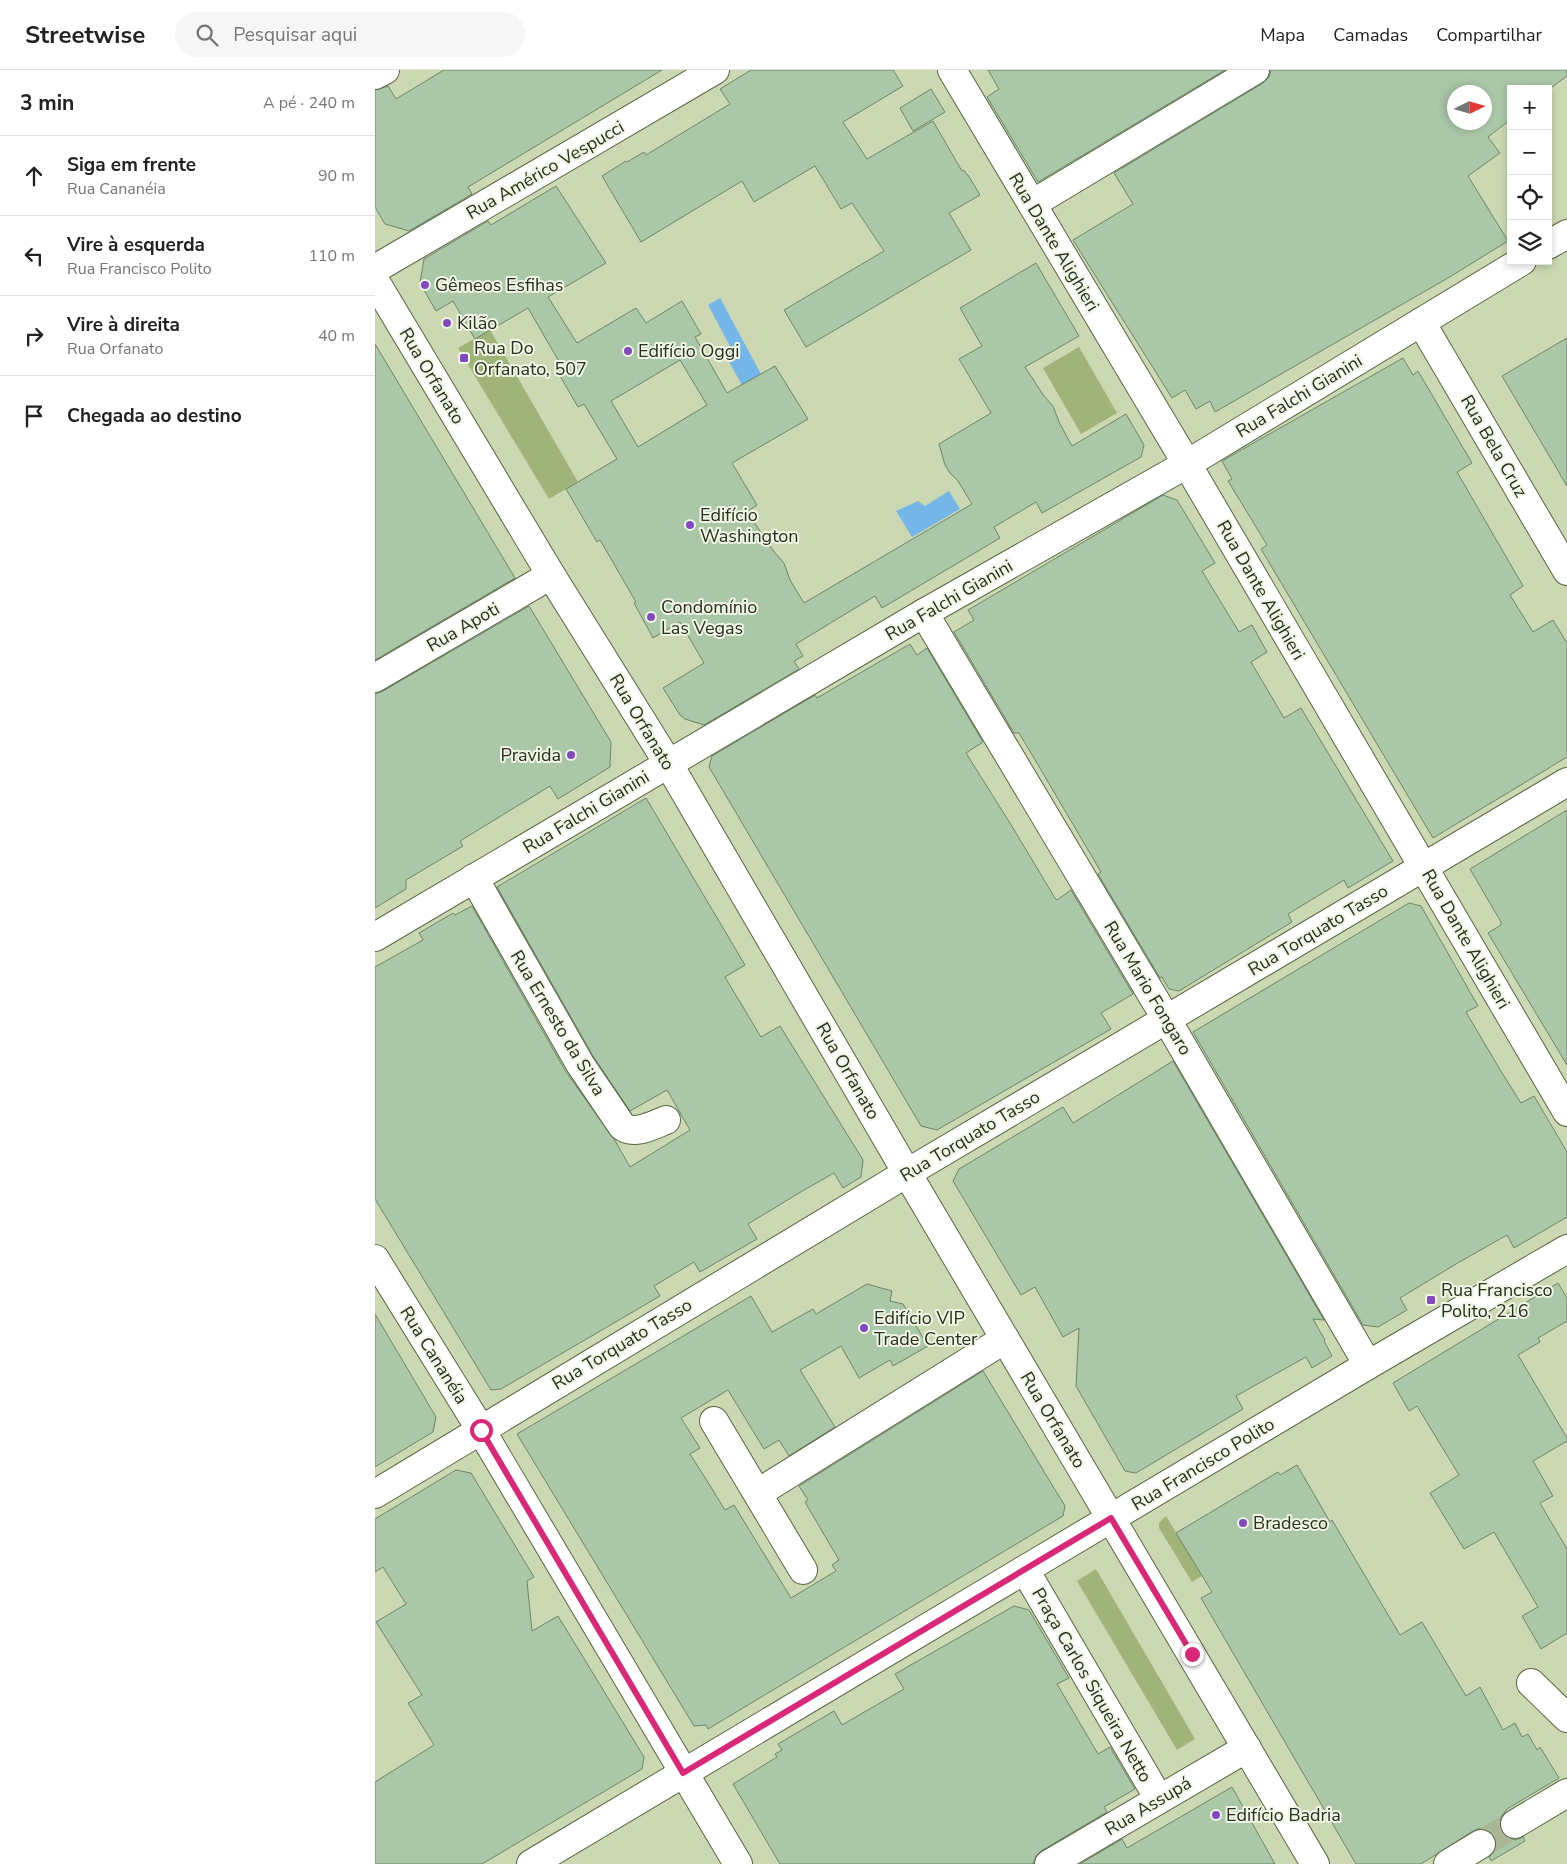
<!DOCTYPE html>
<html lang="pt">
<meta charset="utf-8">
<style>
body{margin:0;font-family:"Nunito Sans",sans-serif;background:#f6f6f6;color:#222}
.controls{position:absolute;right:15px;top:15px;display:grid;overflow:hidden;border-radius:0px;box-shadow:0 2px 8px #0003}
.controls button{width:45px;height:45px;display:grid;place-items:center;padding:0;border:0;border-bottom:1px solid #e0e0e0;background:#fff;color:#222;font:25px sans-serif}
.compass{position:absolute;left:1072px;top:15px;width:45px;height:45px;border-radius:50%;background:#fff;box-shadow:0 2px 8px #0003;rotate:85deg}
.stop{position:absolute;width:15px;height:15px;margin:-11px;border:4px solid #db2777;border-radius:50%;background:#fff}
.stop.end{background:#db2777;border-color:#fff;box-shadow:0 1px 5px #0008}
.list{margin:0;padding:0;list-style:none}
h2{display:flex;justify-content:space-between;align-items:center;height:65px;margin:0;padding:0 20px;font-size:21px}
h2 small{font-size:16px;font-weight:400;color:#767676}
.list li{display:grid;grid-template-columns:32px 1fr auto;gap:15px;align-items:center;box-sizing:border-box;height:80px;padding:0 20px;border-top:1px solid #e0e0e0}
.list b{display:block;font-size:19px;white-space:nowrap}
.list p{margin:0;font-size:16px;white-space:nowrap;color:#767676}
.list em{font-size:16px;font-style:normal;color:#767676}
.icon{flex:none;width:28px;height:28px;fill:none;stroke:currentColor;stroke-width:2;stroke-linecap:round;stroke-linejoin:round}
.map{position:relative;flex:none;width:1192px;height:1794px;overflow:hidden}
header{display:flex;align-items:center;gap:30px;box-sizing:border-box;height:70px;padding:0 25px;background:#fff;border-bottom:1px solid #e0e0e0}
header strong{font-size:24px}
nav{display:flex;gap:28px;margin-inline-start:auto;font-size:18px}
.search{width:350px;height:45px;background:#f6f6f6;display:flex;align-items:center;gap:12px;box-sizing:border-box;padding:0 18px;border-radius:28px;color:#767676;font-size:19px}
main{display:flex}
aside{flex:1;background:#fff}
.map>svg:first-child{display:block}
</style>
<header>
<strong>Streetwise</strong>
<div class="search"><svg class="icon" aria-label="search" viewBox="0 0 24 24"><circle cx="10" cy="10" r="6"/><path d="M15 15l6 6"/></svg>Pesquisar aqui</div>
<nav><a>Mapa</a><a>Camadas</a><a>Compartilhar</a></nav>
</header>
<main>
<aside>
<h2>3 min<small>A pé · 240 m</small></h2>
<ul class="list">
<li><svg class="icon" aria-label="ahead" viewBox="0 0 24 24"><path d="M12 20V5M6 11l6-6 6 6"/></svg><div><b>Siga em frente</b><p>Rua Cananéia</p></div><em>90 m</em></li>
<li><svg class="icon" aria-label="left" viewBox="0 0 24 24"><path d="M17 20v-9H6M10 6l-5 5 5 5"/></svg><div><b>Vire à esquerda</b><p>Rua Francisco Polito</p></div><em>110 m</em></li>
<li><svg class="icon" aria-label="right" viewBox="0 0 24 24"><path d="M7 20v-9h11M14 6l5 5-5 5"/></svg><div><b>Vire à direita</b><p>Rua Orfanato</p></div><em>40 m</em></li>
<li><svg class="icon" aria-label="arrive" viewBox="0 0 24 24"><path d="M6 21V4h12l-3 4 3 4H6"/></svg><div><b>Chegada ao destino</b></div></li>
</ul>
</aside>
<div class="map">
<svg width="1192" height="1794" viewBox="0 0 1192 1794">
<rect width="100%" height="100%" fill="#cbd8b2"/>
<!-- green -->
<g fill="#a0b379">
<path d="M 115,260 L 203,412 L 174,429 L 83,278 Z"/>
<path d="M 704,277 L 742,343 L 706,364 L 668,298 Z"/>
<path d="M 791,1446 L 827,1506 L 817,1512 L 784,1458 L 784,1453 Z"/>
<path d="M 721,1499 L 820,1669 L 802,1680 L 702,1511 Z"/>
</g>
<!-- water -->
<g fill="#75b6e8">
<path d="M 345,228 L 386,304 L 367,315 L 349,283 L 356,278 L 333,235 Z"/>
<path d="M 574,421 L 585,439 L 537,467 L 521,441 L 543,431 L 550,436 Z"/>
</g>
<!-- building -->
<g fill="#aac7a7" stroke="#6c8669" fill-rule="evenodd">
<path d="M 69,0 L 287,0 L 93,117 L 97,124 L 34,161 L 10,154 L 0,137 L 0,20 L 13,16 L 21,29 Z"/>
<path d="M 376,0 L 518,0 L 528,16 L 468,52 L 492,89 L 558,51 L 587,101 L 589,100 L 592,105 L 593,105 L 605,125 L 574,143 L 596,180 L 431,277 L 409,240 L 509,181 L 477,133 L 466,139 L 440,96 L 379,132 L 367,111 L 266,172 L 227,106 L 251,91 L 252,92 L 269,82 L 271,85 L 355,34 L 345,19 Z"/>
<path d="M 613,0 L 850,0 L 663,112 L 612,27 L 624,19 Z"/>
<path d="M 896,0 L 1192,0 L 1192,6 L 1173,20 L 1173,19 L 1136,19 L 1136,49 L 1113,67 L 1125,83 L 1093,106 L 1133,171 L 1073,208 L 840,342 L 835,331 L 821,339 L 810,320 L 797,328 L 698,170 L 758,134 L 739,103 L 888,13 L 894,7 ZM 1080,22 L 1110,22 L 1110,52 L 1080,52 Z"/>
<path d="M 556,19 L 570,42 L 538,61 L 525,38 Z"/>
<path d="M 181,116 L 231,193 L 173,227 L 202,273 L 261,238 L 271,253 L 307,231 L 326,264 L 320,267 L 352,323 L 400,296 L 433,349 L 357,393 L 382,435 L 372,442 L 400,483 L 409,493 L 415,510 L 429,533 L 597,434 L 583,411 L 575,403 L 570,395 L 564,374 L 616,343 L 584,289 L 607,276 L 585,238 L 661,193 L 704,266 L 650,297 L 669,326 L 678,336 L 684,352 L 697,376 L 751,344 L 769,375 L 766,387 L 667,443 L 661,432 L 619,457 L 625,468 L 507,538 L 500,526 L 421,574 L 428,586 L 419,591 L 424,599 L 329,655 L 310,649 L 305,645 L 288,618 L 329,593 L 305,552 L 278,568 L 259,533 L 261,532 L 225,470 L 222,472 L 191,419 L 242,389 L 209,334 L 203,337 L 181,299 L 186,295 L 153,238 L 100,269 L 78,231 L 61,241 L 45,213 L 49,189 L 113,151 L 116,155 ZM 305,290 L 332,335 L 263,377 L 236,331 Z"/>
<path d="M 1192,268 L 1192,416 L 1127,306 Z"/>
<path d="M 0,274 L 140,508 L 0,590 Z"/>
<path d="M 1028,288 L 1038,305 L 1043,301 L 1097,393 L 1082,402 L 1148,516 L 1135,525 L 1158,562 L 1178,550 L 1192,573 L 1192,687 L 1058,768 L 886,479 L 892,475 L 853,411 L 857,409 L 847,391 Z"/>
<path d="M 788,425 L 802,430 L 840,493 L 827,501 L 864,562 L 877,555 L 892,582 L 876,592 L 909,648 L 926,638 L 1018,791 L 973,818 L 969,810 L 913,844 L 917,852 L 804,921 L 794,919 L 787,907 L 785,908 L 723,804 L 726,802 L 656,683 L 644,663 L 639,663 L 579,562 L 599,550 L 593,540 Z"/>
<path d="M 154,536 L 236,672 L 235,697 L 183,729 L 175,716 L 85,771 L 88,776 L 31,810 L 31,819 L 0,838 L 0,624 L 8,621 Z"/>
<path d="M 535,574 L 542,585 L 552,578 L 608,672 L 591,683 L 638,758 L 680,828 L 682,830 L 696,820 L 758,924 L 726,943 L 736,959 L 562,1060 L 546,1056 L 334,697 L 337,686 L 440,625 L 442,628 Z"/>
<path d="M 271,728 L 370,895 L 350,907 L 386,967 L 405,956 L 488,1090 L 486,1107 L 468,1118 L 459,1103 L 429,1120 L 373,1154 L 382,1169 L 325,1202 L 319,1192 L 279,1216 L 285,1226 L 126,1319 L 116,1320 L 0,1129 L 0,897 L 48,870 L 44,863 L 78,843 L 80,845 L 97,836 L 191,1002 L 239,1069 L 255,1097 L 315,1060 L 292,1020 L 255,1041 L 218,986 L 122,817 Z"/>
<path d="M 1192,740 L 1192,995 L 1113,863 L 1126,855 L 1126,852 L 1095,799 Z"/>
<path d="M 1034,833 L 1046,836 L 1103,936 L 1091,942 L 1127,1003 L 1146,1033 L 1159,1026 L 1192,1082 L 1192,1147 L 1139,1178 L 1132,1165 L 1081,1194 L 1025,1228 L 1032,1240 L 1003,1257 L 988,1255 L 818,962 Z"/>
<path d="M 798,991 L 949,1250 L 938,1249 L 950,1270 L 949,1271 L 957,1286 L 937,1298 L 931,1287 L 861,1326 L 868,1339 L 761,1403 L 750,1401 L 701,1316 L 704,1258 L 688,1267 L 660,1217 L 646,1225 L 578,1111 L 584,1099 L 688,1037 L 698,1053 Z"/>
<path d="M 1183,1213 L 1192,1228 L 1192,1251 L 1163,1268 L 1165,1272 L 1143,1285 L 1192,1368 L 1192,1371 L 1158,1391 L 1178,1426 L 1165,1433 L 1192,1479 L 1192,1563 L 1166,1579 L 1147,1546 L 1163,1537 L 1119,1462 L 1089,1479 L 1055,1423 L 1084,1405 L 1042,1336 L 1034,1341 L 1018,1313 Z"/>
<path d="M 492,1214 L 517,1221 L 515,1231 L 528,1234 L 553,1276 L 518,1296 L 515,1290 L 484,1308 L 466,1276 L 425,1300 L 460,1357 L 414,1386 L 404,1370 L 389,1379 L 353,1320 L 306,1348 L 325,1378 L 315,1384 L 334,1414 L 350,1440 L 359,1435 L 416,1528 L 461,1501 L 457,1495 L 464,1490 L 430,1432 L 433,1430 L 424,1416 L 608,1301 L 690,1436 L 688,1446 L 333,1659 L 331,1655 L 319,1656 L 142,1364 L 376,1226 L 397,1262 L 438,1239 L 441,1244 Z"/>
<path d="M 0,1244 L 61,1347 L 58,1362 L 0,1397 Z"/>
<path d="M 922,1395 L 955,1452 L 957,1450 L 1025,1565 L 1047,1552 L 1091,1626 L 1105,1617 L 1128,1660 L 1140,1653 L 1147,1667 L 1153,1664 L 1162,1680 L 1165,1677 L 1184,1708 L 1132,1739 L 1126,1747 L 1124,1754 L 1126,1762 L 1133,1768 L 1141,1770 L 1148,1767 L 1150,1771 L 1116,1791 L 1114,1787 L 1120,1781 L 1122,1774 L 1120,1766 L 1113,1760 L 1105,1758 L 1098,1761 L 1046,1794 L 981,1794 L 826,1528 L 837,1522 L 801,1463 L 903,1402 L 905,1405 Z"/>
<path d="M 81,1400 L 96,1403 L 159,1507 L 152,1511 L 157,1561 L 183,1546 L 269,1687 L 267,1699 L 107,1794 L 0,1794 L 0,1712 L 59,1675 L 33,1633 L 47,1625 L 1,1552 L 31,1534 L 8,1497 L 0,1502 L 0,1449 Z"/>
<path d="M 639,1536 L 654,1540 L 694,1608 L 682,1614 L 723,1684 L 735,1677 L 760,1719 L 729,1737 L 732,1742 L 666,1781 L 661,1786 L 658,1794 L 405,1794 L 358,1714 L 402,1687 L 400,1684 L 407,1680 L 403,1674 L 459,1641 L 467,1655 L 529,1619 L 520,1604 Z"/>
<path d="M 857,1717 L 900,1794 L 705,1794 L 747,1769 L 752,1778 Z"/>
</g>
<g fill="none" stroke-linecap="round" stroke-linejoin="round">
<!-- minor-tunnel -->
<path stroke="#abb695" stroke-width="28" stroke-dasharray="28 14" stroke-linecap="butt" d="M 1106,1774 L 1140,1754"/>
<defs>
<g id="minor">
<path d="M 577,0 L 812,394 L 1192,1042"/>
<path d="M 0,5 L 10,0"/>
<path d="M 657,134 L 880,0"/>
<path d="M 1173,175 L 1192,164"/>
<path d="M 0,199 L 340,0"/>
<path d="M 1046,252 L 1192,501"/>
<path d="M 549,543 L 792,950 L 993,1295"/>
<path d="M 0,608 L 176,505"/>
<path d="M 99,808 L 205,994 L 247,1056 C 259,1066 278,1055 291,1050"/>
<path d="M 0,867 L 549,543 L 812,394 L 1147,191"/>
<path d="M 0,1189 L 106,1360 L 363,1794"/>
<path d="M 339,1351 L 428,1500"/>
<path d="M 383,1423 L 630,1269"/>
<path d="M 0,1424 L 532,1103 L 1192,712"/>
<path d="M 650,1500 L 784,1729"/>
<path d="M 1156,1613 L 1192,1648"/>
<path d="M 1140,1754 L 1192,1723"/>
<path d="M 156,1794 L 993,1295 L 1192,1179"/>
<path d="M 674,1794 L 872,1678"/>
<path d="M 1073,1794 L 1106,1774"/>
</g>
<path id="major" d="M 0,211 L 176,505 L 293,693 L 532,1103 L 940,1794"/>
</defs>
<!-- minor casing -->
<use href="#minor" stroke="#5a6543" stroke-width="30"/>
<!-- major casing -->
<use href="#major" stroke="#5a6543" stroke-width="30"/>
<!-- minor -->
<use href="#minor" stroke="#fff" stroke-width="28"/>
<!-- major -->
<use href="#major" stroke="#fff" stroke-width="28"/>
</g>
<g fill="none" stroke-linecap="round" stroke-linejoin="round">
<!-- route -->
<path stroke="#db2777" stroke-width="6" d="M 106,1360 L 308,1703 L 736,1448 L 817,1584"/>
</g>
<!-- markers -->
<g fill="#824ac1" stroke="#eff6e3" stroke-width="2">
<circle cx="50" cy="215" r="5"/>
<circle cx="72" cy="253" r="5"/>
<circle cx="253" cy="281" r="5"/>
<rect x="84" y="283" width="10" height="10" rx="2.5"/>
<circle cx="315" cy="455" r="5"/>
<circle cx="276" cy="547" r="5"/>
<circle cx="196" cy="685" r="5"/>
<rect x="1051" y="1225" width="10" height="10" rx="2.5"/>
<circle cx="489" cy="1258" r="5"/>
<circle cx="868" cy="1453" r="5"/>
<circle cx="841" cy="1745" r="5"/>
</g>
<g text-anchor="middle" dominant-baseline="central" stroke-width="4" stroke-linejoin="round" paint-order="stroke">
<!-- street labels -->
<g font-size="18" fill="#2a2e20" stroke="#eff6e3">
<text transform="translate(170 100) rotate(-30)">Rua Américo Vespucci</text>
<text transform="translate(679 172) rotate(59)">Rua Dante Alighieri</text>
<text transform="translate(57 306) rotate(59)">Rua Orfanato</text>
<text transform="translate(924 326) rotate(-31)">Rua Falchi Gianini</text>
<text transform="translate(1119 376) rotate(60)">Rua Bela Cruz</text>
<text transform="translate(886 520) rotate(60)">Rua Dante Alighieri</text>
<text transform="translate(574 530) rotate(-30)">Rua Falchi Gianini</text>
<text transform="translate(88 557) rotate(-30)">Rua Apoti</text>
<text transform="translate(267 652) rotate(59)">Rua Orfanato</text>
<text transform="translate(211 742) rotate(-31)">Rua Falchi Gianini</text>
<text transform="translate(943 860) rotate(-31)">Rua Torquato Tasso</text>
<text transform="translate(1091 869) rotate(60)">Rua Dante Alighieri</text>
<text transform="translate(773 918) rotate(59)">Rua Mario Fongaro</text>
<text transform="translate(183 953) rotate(59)">Rua Ernesto da Silva</text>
<text transform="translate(473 1001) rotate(60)">Rua Orfanato</text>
<text transform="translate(595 1066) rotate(-31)">Rua Torquato Tasso</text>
<text transform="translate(247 1274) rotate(-31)">Rua Torquato Tasso</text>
<text transform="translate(59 1285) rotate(58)">Rua Cananéia</text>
<text transform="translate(678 1350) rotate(59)">Rua Orfanato</text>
<text transform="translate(828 1394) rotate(-31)">Rua Francisco Polito</text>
<text transform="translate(717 1615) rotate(60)">Praça Carlos Siqueira Netto</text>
<text transform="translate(773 1736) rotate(-31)">Rua Assupá</text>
</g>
<!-- poi labels -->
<g font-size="18" fill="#2a2e20" stroke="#eff6e3" text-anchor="start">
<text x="60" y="215">Gêmeos Esfihas</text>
<text x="82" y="253">Kilão</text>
<text x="99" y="278">Rua Do<tspan x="99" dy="21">Orfanato, 507</tspan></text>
<text x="263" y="281">Edifício Oggi</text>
<text x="325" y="445">Edifício<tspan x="325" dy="21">Washington</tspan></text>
<text x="286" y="537">Condomínio<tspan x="286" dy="21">Las Vegas</tspan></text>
<text x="186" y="685" text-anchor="end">Pravida</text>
<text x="1066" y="1220">Rua Francisco<tspan x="1066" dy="21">Polito, 216</tspan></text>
<text x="499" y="1248">Edifício VIP<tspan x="499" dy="21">Trade Center</tspan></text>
<text x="878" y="1453">Bradesco</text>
<text x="851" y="1745">Edifício Badria</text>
</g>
</g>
</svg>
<div class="controls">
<button>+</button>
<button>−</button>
<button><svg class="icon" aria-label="locate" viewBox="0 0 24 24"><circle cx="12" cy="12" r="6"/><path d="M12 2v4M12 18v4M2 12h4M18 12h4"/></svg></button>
<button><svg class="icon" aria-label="layers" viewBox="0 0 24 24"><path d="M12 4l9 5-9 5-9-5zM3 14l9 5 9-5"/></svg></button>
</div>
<svg class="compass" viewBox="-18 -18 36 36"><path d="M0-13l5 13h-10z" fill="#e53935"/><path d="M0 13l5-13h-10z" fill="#767676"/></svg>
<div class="stop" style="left:106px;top:1360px"></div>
<div class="stop end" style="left:817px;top:1584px"></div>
</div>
</main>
